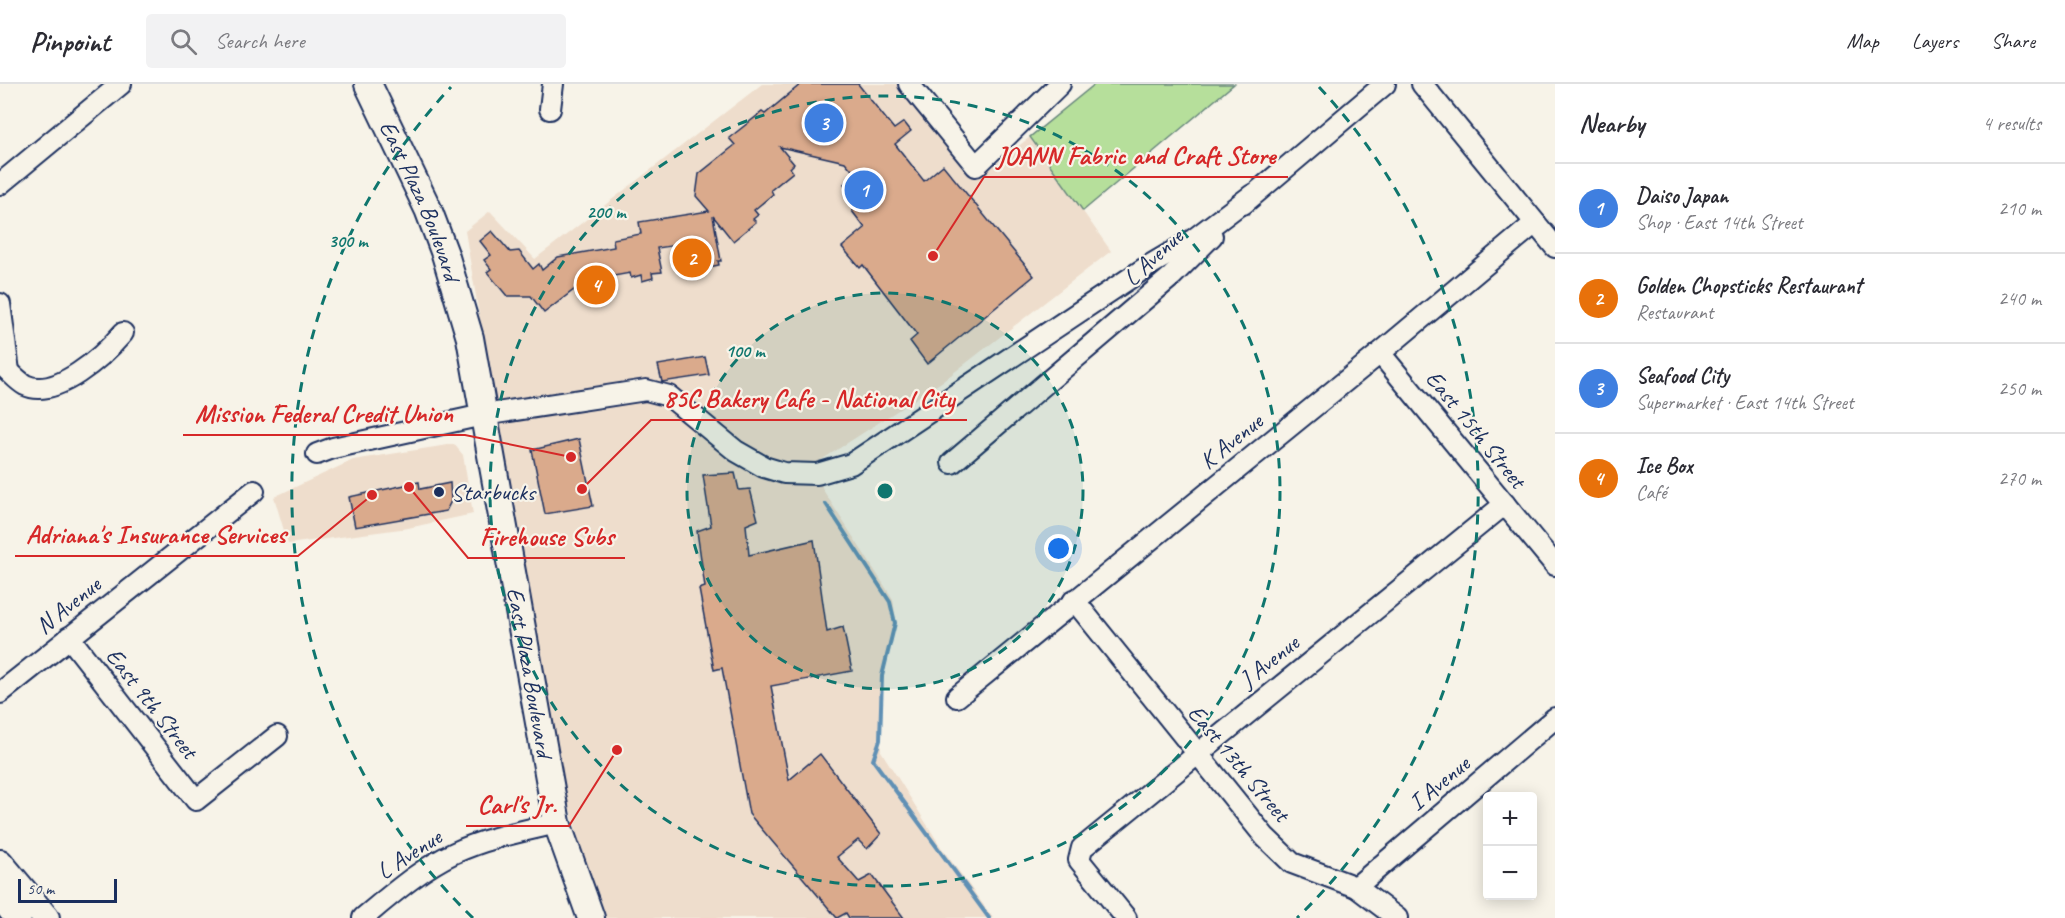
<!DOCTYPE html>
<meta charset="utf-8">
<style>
body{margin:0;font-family:Caveat,sans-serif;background:#f2f2f3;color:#2b2b33}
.controls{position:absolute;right:18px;bottom:18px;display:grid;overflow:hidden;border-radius:6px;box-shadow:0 3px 15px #0003}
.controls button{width:54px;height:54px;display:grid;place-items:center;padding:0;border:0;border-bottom:2px solid #e1e1e2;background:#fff;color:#2b2b33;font:30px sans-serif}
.scale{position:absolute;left:18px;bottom:15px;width:99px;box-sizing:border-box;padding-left:6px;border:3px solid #1b2f5e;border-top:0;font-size:16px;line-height:21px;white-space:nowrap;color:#1b2f5e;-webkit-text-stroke:4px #f7f3e8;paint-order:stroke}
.you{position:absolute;left:1059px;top:465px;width:21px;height:21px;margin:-15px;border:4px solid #fff;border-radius:50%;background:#1a73e8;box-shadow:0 0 0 9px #1a73e833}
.badge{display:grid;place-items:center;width:39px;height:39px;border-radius:50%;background:#b45309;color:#fff;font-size:20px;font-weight:700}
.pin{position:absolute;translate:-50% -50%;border:3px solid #fff;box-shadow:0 2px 6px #0006}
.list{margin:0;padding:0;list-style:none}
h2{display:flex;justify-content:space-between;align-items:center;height:78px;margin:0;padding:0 24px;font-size:26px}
h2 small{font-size:20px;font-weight:400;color:#7c7c81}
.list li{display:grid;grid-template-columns:39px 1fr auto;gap:18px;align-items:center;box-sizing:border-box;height:90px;padding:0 24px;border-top:2px solid #e1e1e2}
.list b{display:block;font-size:22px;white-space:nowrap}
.list p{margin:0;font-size:20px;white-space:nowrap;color:#7c7c81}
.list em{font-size:20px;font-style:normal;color:#7c7c81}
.icon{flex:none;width:33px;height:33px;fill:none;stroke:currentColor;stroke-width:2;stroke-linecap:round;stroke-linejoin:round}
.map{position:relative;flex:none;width:1555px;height:834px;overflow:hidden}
header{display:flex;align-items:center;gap:36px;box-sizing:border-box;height:84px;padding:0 30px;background:#fff;border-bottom:2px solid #e1e1e2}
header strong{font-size:28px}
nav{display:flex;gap:33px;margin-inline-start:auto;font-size:21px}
.search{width:420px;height:54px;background:#f2f2f3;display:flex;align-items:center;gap:15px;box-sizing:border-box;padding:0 21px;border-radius:6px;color:#7c7c81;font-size:22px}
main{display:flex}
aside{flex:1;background:#fff}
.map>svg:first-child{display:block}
</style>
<header>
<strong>Pinpoint</strong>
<div class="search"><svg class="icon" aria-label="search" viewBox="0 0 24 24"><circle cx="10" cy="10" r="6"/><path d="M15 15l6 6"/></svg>Search here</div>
<nav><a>Map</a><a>Layers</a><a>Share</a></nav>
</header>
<main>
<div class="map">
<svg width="1555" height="834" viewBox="0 0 1555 834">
<rect width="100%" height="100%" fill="#f7f3e8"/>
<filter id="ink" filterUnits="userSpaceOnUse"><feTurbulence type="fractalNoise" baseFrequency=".0167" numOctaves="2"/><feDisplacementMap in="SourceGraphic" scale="12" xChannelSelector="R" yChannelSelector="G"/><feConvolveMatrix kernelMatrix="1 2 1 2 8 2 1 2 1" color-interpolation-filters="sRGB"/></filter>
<g filter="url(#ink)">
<!-- built -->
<g fill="#edc">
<path d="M 762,0 L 899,0 L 978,94 L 1030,53 L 1111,167 L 943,297 L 815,380 L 823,406 L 893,515 L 896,536 L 880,610 L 881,667 L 941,763 L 993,834 L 601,834 L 567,714 L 516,450 L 465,147 L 490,127 L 535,175 Z"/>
<path d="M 454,360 L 463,371 L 473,430 L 408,444 L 288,460 L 274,413 L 353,376 Z"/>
</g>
<!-- green -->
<path fill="#b6df9b" stroke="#68877c" stroke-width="1.5" d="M 1095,0 L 1234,0 L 1083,127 L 1030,53 Z"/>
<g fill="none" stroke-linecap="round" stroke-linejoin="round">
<!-- stream -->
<path stroke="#6090b5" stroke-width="4" d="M 826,420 L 890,518 L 895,539 L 882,592 L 880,656 L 873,676 L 989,834"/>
</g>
<!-- building -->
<g fill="#daaa8c" stroke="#1b2f5e" stroke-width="1.5">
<path d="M 801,0 L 858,0 L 894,45 L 904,38 L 911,47 L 895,60 L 924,97 L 943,81 L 1034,192 L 927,280 L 910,257 L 917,251 L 863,181 L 860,184 L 842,163 L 865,144 L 852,127 L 860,120 L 844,100 L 856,91 L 845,78 L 780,63 L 794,80 L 790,84 L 793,88 L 771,106 L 773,110 L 754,126 L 758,131 L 753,135 L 756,138 L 733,157 L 713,132 L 721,177 L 718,177 L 719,181 L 699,185 L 697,176 L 684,178 L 677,161 L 657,164 L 662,188 L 652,189 L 653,194 L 642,197 L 641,191 L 631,194 L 630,189 L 608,193 L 609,197 L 593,200 L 592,192 L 544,229 L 531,212 L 507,212 L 487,188 L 491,185 L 484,176 L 491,171 L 480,157 L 492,147 L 510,168 L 519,167 L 533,185 L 539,180 L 542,186 L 558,173 L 614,163 L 613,155 L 641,150 L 639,138 L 709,127 L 696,112 L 699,90 L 735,61 L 729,54 L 762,28 L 765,30 Z"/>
<path d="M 705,273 L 709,291 L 662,298 L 658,281 Z"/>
<path d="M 579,355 L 593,422 L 545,430 L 532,366 Z"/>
<path d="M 735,389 L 739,406 L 750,405 L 758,436 L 746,441 L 749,471 L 814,456 L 827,548 L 843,543 L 852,587 L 771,602 L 789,696 L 820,670 L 881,750 L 867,765 L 858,756 L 837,773 L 859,798 L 872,791 L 904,834 L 849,834 L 846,829 L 837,834 L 749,730 L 722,584 L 714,586 L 699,505 L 705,503 L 697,447 L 711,442 L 703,391 Z"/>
<path d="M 419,398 L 420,405 L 450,399 L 451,417 L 446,427 L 355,443 L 349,413 Z"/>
</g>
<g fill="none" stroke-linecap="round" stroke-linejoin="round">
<defs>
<g id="minor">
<path d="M 909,0 L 976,82 L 1060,0"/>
<path d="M 1422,0 L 1555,163"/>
<path d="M 550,25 L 553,0"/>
<path d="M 0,100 L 121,0"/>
<path d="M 1243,120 L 1385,0"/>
<path d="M 0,220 L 9,287"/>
<path d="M 1380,269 L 1555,481"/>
<path d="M 0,280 C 9,286 16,296 25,301 C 56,316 104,271 123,249"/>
<path d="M 317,370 L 333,364 L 483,331 L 646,306 L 669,312 L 736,367 L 764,383 L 784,389 L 817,390 L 851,380 L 1145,184 L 1194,155 L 1252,111"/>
<path d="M 952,379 L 1172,192 L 1212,152"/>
<path d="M 1074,516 L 1265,753 L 1292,779 L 1356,803 L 1397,834"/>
<path d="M 69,553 L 196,716 L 277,652"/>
<path d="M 0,609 L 254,407"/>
<path d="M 957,613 L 1380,269 L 1535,139"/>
<path d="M 1356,803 L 1555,634"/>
<path d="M 363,834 C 391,811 420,785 454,769 C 486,754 523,747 557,739"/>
<path d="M 1126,834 L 1079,776 L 1082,764 L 1505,420"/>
</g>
<g id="major">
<path id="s1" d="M 368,0 L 428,125 L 445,170 L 470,254 L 557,739 L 591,834"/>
<path d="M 0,779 L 46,834"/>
<path d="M 0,811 L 18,834"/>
</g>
</defs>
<!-- minor casing -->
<use href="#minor" stroke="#1b2f5e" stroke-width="24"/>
<!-- major casing -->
<use href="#major" stroke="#1b2f5e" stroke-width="30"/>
<!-- minor -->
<use href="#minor" stroke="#f7f3e8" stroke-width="20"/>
<!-- major -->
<use href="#major" stroke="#f7f3e8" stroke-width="26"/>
</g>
</g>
<!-- distance rings -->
<circle cx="885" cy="407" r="198" fill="#0f766e" fill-opacity=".12"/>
<g fill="none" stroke="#0f766e" stroke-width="3" stroke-dasharray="10 8">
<circle cx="885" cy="407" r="198"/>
<circle cx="885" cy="407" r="395"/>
<path d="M473 834A593 593 0 0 1 451 3M1319 3A593 593 0 0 1 1297 834"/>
</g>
<!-- markers -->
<circle fill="#1b2f5e" stroke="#f7f3e8" stroke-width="2" cx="439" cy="408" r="6"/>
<g text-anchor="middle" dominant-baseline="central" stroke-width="4.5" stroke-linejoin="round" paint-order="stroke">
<!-- street labels -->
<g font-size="24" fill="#1b2f5e" stroke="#f7f3e8">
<text stroke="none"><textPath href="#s1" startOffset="128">East Plaza Boulevard</textPath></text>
<text transform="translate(1153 173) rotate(-43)">L Avenue</text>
<text transform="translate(1476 345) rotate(51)">East 15th Street</text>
<text transform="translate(1231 357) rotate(-39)">K Avenue</text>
<text transform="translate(68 521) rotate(-39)">N Avenue</text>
<text transform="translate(1269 577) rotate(-39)">J Avenue</text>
<text stroke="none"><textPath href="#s1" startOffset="614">East Plaza Boulevard</textPath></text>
<text transform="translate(152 619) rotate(52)">East 9th Street</text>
<text transform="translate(1239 679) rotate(50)">East 13th Street</text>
<text transform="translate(1439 699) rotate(-40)">I Avenue</text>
<text transform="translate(409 770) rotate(-33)">L Avenue</text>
</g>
<!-- poi labels -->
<g font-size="24" fill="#1b2f5e" stroke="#f7f3e8" text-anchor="start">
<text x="451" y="408">Starbucks</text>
</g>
</g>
<circle cx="885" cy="407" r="9" fill="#0f766e" stroke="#f7f3e8" stroke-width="3"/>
<g font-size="18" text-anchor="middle" font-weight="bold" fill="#0f766e" stroke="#f7f3e8" stroke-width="4.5" stroke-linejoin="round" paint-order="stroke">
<text x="606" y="134">200 m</text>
<text x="348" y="163">300 m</text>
<text x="745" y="273">100 m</text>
</g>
<!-- callouts -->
<path fill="none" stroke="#d62828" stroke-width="2" d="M933 172L984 93H1288M582 405L651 336H967M571 373L465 351H183M372 411L298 472H15M409 403L468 474H625M617 666L569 742H466"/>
<g fill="#d62828" stroke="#f7f3e8" stroke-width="2">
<circle cx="933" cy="172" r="6"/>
<circle cx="582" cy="405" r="6"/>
<circle cx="571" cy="373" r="6"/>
<circle cx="372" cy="411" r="6"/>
<circle cx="409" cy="403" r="6"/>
<circle cx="617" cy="666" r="6"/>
</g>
<g font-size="26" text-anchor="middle" font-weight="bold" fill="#d62828" stroke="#f7f3e8" stroke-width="4.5" stroke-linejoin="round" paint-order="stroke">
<text x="1136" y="80">JOANN Fabric and Craft Store</text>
<text x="809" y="323">85C Bakery Cafe - National City</text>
<text x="324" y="338">Mission Federal Credit Union</text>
<text x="156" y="459">Adriana's Insurance Services</text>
<text x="547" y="461">Firehouse Subs</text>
<text x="517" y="729">Carl's Jr.</text>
</g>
</svg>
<div class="controls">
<button>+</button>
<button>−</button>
</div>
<div class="scale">50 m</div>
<div class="you"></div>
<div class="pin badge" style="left:864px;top:106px;background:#3f7fe0">1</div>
<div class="pin badge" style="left:692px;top:174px;background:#e8710a">2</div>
<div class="pin badge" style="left:824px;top:39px;background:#3f7fe0">3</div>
<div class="pin badge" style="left:596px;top:201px;background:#e8710a">4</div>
</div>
<aside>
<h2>Nearby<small>4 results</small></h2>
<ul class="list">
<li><span class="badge" style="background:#3f7fe0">1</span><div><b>Daiso Japan</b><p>Shop · East 14th Street</p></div><em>210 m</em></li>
<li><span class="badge" style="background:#e8710a">2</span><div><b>Golden Chopsticks Restaurant</b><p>Restaurant</p></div><em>240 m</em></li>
<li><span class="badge" style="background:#3f7fe0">3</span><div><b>Seafood City</b><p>Supermarket · East 14th Street</p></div><em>250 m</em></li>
<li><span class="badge" style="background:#e8710a">4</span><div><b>Ice Box</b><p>Café</p></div><em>270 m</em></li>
</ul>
</aside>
</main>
